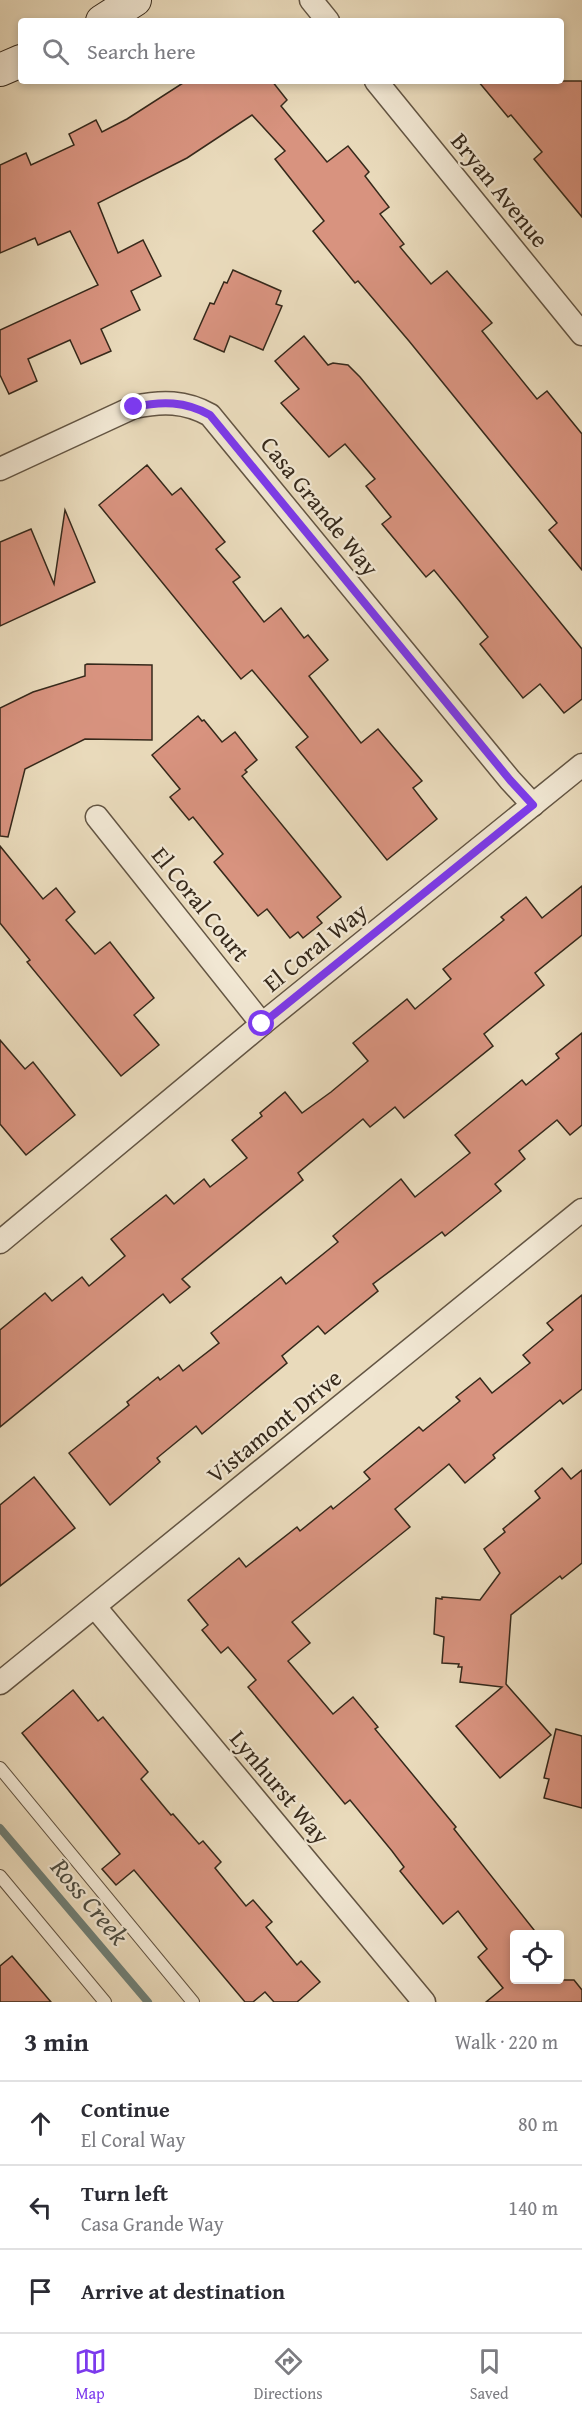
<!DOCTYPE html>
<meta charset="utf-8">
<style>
body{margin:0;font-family:"Gentium Book Plus",serif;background:#f2f2f3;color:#2b2b33}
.controls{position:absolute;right:18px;bottom:18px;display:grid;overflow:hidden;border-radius:6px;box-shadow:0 3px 9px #0003}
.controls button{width:54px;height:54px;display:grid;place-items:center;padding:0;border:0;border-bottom:2px solid #e1e1e2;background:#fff;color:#2b2b33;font:30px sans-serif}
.stop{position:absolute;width:18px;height:18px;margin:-14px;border:4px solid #7c3aed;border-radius:50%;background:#fff}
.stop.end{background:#7c3aed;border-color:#fff;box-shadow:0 2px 6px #0008}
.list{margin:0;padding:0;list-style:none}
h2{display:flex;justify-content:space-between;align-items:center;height:78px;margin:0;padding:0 24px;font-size:26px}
h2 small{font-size:20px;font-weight:400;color:#7c7c81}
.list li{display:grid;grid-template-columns:39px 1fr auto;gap:18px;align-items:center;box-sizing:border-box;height:84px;padding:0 24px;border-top:2px solid #e1e1e2}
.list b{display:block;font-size:22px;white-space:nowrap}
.list p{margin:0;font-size:20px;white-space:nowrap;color:#7c7c81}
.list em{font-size:20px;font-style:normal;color:#7c7c81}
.icon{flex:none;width:33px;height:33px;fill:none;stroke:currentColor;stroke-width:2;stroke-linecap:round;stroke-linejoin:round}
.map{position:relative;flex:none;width:582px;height:2002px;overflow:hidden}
.search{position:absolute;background:#fff;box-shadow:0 3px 9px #0003;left:18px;right:18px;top:18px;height:66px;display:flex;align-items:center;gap:15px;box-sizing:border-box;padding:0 21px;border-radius:6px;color:#7c7c81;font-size:22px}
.sheet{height:330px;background:#fff}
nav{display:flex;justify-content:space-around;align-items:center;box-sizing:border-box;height:84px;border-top:2px solid #e1e1e2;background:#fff;font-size:16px;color:#7c7c81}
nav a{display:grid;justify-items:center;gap:3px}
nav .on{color:#7c3aed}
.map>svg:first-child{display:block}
</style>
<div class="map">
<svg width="582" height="2002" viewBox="0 0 582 2002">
<rect width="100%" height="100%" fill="#e9dabb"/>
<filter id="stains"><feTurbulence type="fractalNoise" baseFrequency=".00333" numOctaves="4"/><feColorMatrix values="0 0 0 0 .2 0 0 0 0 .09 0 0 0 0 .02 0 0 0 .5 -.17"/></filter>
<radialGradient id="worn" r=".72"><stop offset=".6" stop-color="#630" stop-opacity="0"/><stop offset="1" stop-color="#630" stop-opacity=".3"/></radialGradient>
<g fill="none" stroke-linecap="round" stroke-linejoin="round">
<!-- stream -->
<path stroke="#708077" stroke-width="8" d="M 0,1828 L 148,2002"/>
</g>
<!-- building -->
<g fill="#d8937f" stroke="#36291b" stroke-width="1.5">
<path d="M 186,81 L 272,81 L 287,100 L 281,106 L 327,162 L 348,146 L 369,172 L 365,176 L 389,207 L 380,214 L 404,244 L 400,247 L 431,284 L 447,271 L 492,323 L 482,331 L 537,399 L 547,391 L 582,434 L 582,570 L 549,530 L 557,523 L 409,341 L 358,281 L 355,283 L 313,231 L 324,221 L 275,159 L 285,151 L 252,115 L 187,158 L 98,203 L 118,253 L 143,240 L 161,276 L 131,291 L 140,310 L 101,329 L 111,351 L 81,364 L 70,340 L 28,359 L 37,381 L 9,394 L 0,375 L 0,330 L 98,285 L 70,231 L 38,245 L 35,238 L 0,253 L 0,165 L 26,153 L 31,165 L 74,145 L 69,134 L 96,120 L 102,132 L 127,119 Z"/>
<path d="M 478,81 L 582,81 L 582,217 L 534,159 L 542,152 L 511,115 L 508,117 Z"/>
<path d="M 233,270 L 281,291 L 276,304 L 282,306 L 263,350 L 230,336 L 224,352 L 194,339 L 210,303 L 214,304 L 224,282 L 227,283 Z"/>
<path d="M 304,336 L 328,365 L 333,363 L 348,365 L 360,377 L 582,649 L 582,699 L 564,713 L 540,684 L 523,698 L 480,644 L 488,637 L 461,603 L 434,570 L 426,577 L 382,524 L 391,517 L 366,486 L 375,479 L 345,444 L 329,457 L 281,403 L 299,389 L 275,361 Z"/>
<path d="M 147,465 L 172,495 L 181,488 L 225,542 L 216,549 L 240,577 L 233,582 L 264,622 L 281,608 L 304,638 L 308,635 L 328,660 L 309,676 L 361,743 L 378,729 L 422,781 L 413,788 L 437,819 L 387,860 L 296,747 L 308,737 L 278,701 L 252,670 L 241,679 L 99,505 Z"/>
<path d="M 65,510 L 95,582 L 0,626 L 0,542 L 31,529 L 54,584 Z"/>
<path d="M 87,664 L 152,665 L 152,740 L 85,739 L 25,769 L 8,837 L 0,836 L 0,708 L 33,692 L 85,676 L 85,665 Z"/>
<path d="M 198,716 L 202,721 L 204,720 L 222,742 L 235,732 L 257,760 L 245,770 L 247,772 L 242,776 L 341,897 L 317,917 L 322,923 L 303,938 L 298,932 L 290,938 L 267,909 L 258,916 L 214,862 L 223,854 L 193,817 L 189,820 L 170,797 L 180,789 L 152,755 Z"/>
<path d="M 0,846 L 43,899 L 56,888 L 75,912 L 66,920 L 95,954 L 110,942 L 154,998 L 134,1015 L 159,1045 L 121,1076 L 27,962 L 30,960 L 0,923 Z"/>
<path d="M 582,886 L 582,935 L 535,973 L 544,985 L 484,1034 L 493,1046 L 404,1118 L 395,1107 L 370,1127 L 363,1119 L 298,1173 L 303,1180 L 182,1279 L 190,1287 L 170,1303 L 163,1294 L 0,1427 L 0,1330 L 45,1293 L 52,1301 L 82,1277 L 89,1286 L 125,1256 L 111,1239 L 166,1195 L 174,1204 L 204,1179 L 210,1187 L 247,1158 L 232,1140 L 262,1116 L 260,1113 L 285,1092 L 302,1113 L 331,1092 L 368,1061 L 353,1043 L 407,999 L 415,1009 L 451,979 L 443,969 L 504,920 L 501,917 L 526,897 L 542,918 Z"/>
<path d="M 582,1033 L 582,1125 L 570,1135 L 557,1120 L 519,1151 L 525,1159 L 495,1184 L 501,1191 L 445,1236 L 442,1232 L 373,1284 L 378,1291 L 325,1334 L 318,1326 L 282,1356 L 287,1363 L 202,1434 L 196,1426 L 157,1458 L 160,1462 L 110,1505 L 69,1453 L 129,1405 L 127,1402 L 158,1377 L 160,1380 L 179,1365 L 183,1371 L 219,1343 L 211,1333 L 281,1277 L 286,1284 L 338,1242 L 333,1236 L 401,1179 L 415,1197 L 470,1153 L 455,1135 L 522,1080 L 526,1085 L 559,1058 L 556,1054 Z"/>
<path d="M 0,1040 L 25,1069 L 33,1062 L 75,1115 L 26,1155 L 0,1124 Z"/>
<path d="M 582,1295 L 582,1389 L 563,1404 L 560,1400 L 493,1455 L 495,1458 L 465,1483 L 449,1464 L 395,1509 L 410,1527 L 292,1622 L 310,1643 L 288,1661 L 333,1714 L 353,1697 L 378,1727 L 375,1729 L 456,1827 L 454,1829 L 538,1935 L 514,1935 L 514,1980 L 574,1980 L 582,1990 L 582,2002 L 486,2002 L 503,1988 L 478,1957 L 487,1949 L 458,1911 L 443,1924 L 400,1871 L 404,1867 L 392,1851 L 350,1800 L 345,1804 L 248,1687 L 256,1680 L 228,1647 L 221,1653 L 202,1630 L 208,1625 L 188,1600 L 239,1558 L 246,1567 L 297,1527 L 300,1531 L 331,1506 L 333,1509 L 370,1479 L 364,1472 L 419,1427 L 423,1431 L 460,1401 L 456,1397 L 480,1378 L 492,1393 L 530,1363 L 523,1355 L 553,1330 L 547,1323 Z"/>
<path d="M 562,1468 L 571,1479 L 582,1470 L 582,1563 L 562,1579 L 560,1576 L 511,1615 L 506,1684 L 551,1735 L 500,1778 L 456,1726 L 502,1687 L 460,1682 L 462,1667 L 458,1667 L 459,1664 L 442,1663 L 444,1637 L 434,1634 L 436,1598 L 442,1599 L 442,1597 L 480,1600 L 500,1573 L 484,1549 L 505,1532 L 503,1529 L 540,1498 L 535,1491 Z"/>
<path d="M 34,1477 L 75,1528 L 0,1586 L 0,1505 Z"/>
<path d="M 73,1690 L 98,1721 L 103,1717 L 148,1772 L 141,1779 L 171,1815 L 173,1814 L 199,1844 L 203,1841 L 221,1862 L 215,1868 L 246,1906 L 253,1900 L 272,1922 L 266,1927 L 297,1965 L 301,1961 L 320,1982 L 297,2002 L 274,2002 L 265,1992 L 253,2002 L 245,2002 L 134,1870 L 116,1885 L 102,1869 L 120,1854 L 22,1733 Z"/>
<path d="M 556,1729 L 582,1736 L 582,1808 L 544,1798 L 549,1779 L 544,1778 Z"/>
<path d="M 12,1956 L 51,2002 L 0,2002 L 0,1966 Z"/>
</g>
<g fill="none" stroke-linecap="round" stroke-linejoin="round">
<defs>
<g id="lane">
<path d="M 0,1768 L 193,2002"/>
<path d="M 0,1876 L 105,2002"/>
</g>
<g id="street">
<path d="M 311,0 L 328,21"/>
<path d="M 376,81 L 582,334"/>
<path d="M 0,469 L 134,407 C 162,401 185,401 210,415 L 510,780 L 533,805"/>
<path d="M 97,817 L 262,1024"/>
<path d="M 0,1242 L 262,1024 L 582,765"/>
<path d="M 95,1607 L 424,2002"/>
<path d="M 0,1683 L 582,1210"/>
</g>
<g id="secondary">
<path d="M 102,21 L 135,0"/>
<path d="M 0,70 L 21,61"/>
</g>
</defs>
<!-- lane casing -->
<use href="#lane" stroke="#635543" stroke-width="14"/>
<!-- street casing -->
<use href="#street" stroke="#635543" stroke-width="25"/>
<!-- secondary casing -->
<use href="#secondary" stroke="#36291b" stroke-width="34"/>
<!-- lane -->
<use href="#lane" stroke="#f1e7d3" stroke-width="12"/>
<!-- street -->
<use href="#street" stroke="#f1e7d3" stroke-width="22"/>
<!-- secondary -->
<use href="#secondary" stroke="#f1e7d3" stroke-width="32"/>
</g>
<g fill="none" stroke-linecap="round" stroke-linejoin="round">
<!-- route -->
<path stroke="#7c3aed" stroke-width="8" d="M 134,407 C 162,401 185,401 210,415 L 510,780 L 533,805 L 262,1024"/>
</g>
<g text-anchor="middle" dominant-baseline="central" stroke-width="4.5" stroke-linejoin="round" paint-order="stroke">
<!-- street labels -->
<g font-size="24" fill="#36291b" stroke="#f1e7d3">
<text transform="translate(500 190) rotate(51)">Bryan Avenue</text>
<text transform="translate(320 506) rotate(51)">Casa Grande Way</text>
<text transform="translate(201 904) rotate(51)">El Coral Court</text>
<text transform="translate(315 947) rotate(-39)">El Coral Way</text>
<text transform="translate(274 1426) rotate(-39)">Vistamont Drive</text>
<text transform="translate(280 1787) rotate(50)">Lynhurst Way</text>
</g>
<!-- water labels -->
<g font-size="26" font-style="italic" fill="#4e4d41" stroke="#f1e7d3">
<text transform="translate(90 1901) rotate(50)">Ross Creek</text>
</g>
</g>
<rect width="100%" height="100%" filter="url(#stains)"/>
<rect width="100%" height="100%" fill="url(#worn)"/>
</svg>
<div class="controls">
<button><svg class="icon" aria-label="locate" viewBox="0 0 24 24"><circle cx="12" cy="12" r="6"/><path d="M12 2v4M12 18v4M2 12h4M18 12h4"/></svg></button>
</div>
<div class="stop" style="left:262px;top:1024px"></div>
<div class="stop end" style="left:134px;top:407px"></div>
<div class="search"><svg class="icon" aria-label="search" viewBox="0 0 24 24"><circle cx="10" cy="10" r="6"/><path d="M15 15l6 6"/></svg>Search here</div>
</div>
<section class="sheet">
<h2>3 min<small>Walk · 220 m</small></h2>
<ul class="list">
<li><svg class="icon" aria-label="ahead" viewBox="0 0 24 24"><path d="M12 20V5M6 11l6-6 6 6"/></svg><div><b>Continue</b><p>El Coral Way</p></div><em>80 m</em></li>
<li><svg class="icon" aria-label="left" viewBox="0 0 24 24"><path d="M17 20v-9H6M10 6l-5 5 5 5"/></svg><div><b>Turn left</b><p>Casa Grande Way</p></div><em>140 m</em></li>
<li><svg class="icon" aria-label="arrive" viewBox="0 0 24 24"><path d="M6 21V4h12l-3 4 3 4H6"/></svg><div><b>Arrive at destination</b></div></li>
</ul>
</section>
<nav>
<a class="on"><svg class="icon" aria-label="map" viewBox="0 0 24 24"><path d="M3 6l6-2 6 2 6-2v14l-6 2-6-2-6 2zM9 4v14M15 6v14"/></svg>Map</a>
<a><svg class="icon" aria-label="directions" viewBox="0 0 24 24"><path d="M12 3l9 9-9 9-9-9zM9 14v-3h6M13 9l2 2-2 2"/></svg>Directions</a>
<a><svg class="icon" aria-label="saved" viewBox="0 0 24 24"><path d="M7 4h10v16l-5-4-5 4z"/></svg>Saved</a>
</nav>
